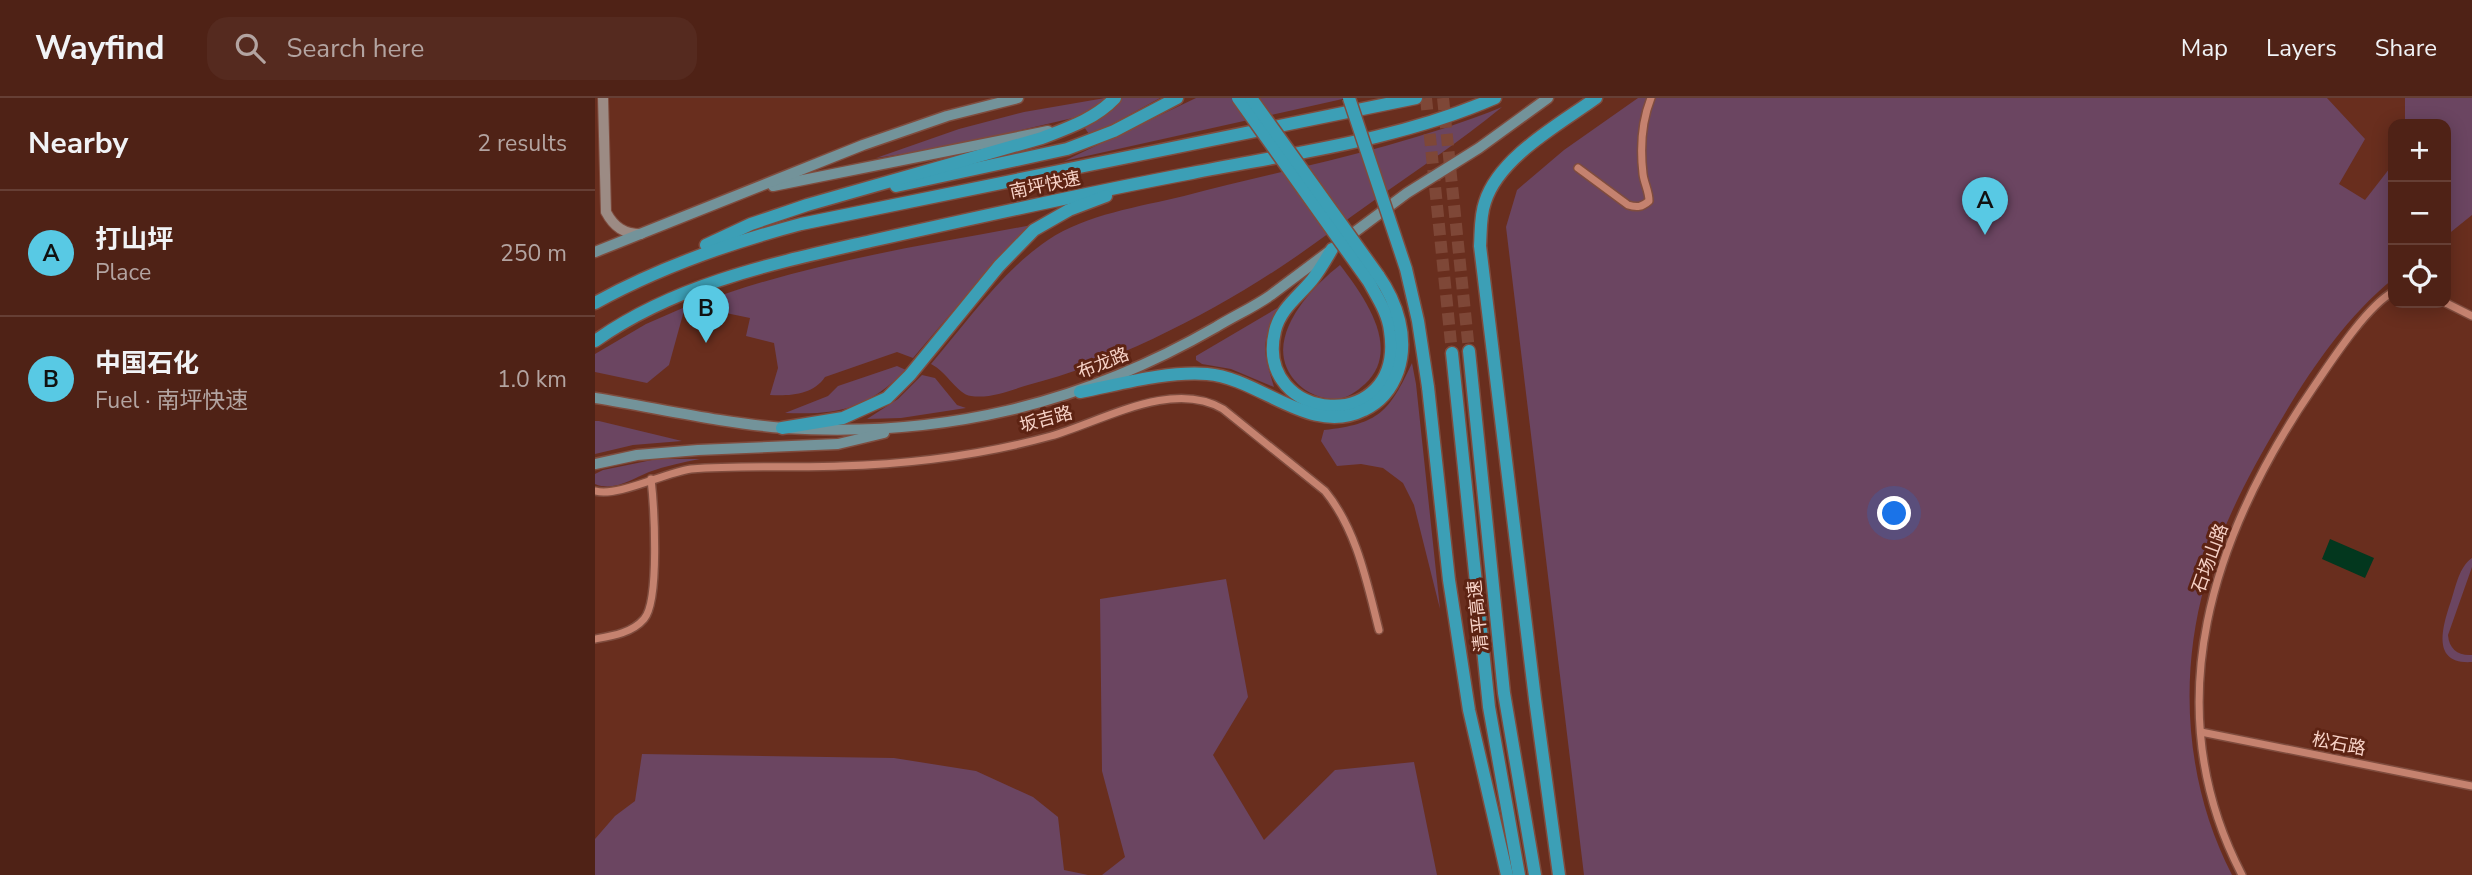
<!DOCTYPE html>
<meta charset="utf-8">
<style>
body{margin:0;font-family:"Nunito Sans","Noto Sans SC",sans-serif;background:#552a1f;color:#f1f3f6}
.controls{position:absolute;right:21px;top:21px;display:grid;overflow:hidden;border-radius:14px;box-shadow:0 4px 18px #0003}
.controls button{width:63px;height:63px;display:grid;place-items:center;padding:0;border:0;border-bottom:2px solid #663f35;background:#4f2216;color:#f1f3f6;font:35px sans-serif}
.you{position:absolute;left:1300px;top:416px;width:24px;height:24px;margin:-18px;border:5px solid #fff;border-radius:50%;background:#1a73e8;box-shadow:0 0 0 10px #1a73e833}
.badge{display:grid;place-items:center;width:46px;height:46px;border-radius:50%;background:#58c9e4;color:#111;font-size:23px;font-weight:700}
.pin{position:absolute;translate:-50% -58px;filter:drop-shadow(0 2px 4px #0008)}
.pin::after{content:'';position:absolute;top:37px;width:24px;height:21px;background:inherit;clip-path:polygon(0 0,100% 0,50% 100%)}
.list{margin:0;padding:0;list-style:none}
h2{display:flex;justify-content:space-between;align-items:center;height:91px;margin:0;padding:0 28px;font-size:30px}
h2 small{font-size:23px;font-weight:400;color:#b3a4a1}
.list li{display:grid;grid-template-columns:46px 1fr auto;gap:21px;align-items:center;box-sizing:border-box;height:126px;padding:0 28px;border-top:2px solid #663f35}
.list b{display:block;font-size:26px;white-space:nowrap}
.list p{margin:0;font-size:23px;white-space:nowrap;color:#b3a4a1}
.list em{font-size:23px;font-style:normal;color:#b3a4a1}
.icon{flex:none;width:38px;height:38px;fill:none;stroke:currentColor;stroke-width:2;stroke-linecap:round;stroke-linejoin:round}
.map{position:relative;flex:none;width:1877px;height:777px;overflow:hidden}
header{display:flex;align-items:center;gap:42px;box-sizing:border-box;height:98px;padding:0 35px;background:#4f2216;border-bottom:2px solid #663f35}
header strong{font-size:33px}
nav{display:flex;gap:38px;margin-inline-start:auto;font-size:24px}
.search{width:490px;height:63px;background:#552a1f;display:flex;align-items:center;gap:18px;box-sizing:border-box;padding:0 24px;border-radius:21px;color:#b3a4a1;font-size:26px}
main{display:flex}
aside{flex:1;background:#4f2216}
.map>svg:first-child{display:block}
</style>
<header>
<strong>Wayfind</strong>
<div class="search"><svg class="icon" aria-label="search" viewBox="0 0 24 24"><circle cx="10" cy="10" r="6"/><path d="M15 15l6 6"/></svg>Search here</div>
<nav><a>Map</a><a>Layers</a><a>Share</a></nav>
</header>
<main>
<aside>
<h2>Nearby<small>2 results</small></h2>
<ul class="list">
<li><span class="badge">A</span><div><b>打山坪</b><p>Place</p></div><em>250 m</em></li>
<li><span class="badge">B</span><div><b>中国石化</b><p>Fuel · 南坪快速</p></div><em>1.0 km</em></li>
</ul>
</aside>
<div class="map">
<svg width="1877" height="777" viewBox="0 0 1877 777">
<rect width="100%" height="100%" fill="#692e1e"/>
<!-- green -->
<g fill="#6b4561">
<path d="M 510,0 L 565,0 L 512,29 L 494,36 L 482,19 L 354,49 L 281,60 L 364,31 L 429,14 Z"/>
<path d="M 601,0 L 752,0 L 469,63 Z"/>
<path d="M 1043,0 L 1732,0 L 1770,41 L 1744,86 L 1770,102 L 1798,66 L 1798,181 C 1750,220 1714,274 1683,327 C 1654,376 1625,431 1610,486 C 1583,582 1591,688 1637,777 L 989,777 L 911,129 L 922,92 L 969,52 Z"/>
<path d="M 1810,0 L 1877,0 L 1877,117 L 1851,138 L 1851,26 L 1810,26 Z"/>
<path d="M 907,9 C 864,44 819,74 774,106 C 748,124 723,144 696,162 C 621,213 521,265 433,287 C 416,292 395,301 376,298 C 362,296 352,274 336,266 C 372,224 407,173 453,142 C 492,116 544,109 589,98 C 696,70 804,51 907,9 Z"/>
<path d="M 442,126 L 392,173 L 318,260 L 302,254 L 230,279 C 218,297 195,298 175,297 L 183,270 L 179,245 L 151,238 L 155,220 L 97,208 C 207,165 326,148 442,126 Z"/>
<path d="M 745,167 C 768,197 808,251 770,286 C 762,293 753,300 742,301 C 729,302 713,296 703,286 C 663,246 713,192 745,167 Z"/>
<path d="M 90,209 L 74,267 L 52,285 L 0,274 L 0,256 L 51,226 Z"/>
<path d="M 684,209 C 666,247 667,249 679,289 L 636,271 L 607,266 L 601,262 L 601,258 Z"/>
<path d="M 817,265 L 821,286 L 845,511 L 819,407 L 808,385 L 788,370 L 766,366 L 742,368 L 726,343 L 729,332 C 784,326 794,314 817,265 Z"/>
<path d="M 302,268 L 311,272 C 271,311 245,317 190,315 L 233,298 L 243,288 Z"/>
<path d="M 327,277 L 340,280 L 362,307 L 371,310 L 306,320 L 272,321 L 303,301 Z"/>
<path d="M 0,323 L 4,323 L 87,343 L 38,347 L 0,356 Z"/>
<path d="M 62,361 L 105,361 C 88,364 71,368 54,374 C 37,381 19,394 0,386 L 0,376 L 8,372 Z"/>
<path d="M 1877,460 L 1877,469 L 1853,537 C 1854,551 1863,558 1877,557 L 1877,564 C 1835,567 1848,527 1856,503 C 1861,488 1864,469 1877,460 Z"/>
<path d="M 631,481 L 653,599 L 618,657 L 669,742 L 740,672 L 819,664 L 842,777 L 507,777 L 530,759 L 507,673 L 505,501 Z"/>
<path d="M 47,656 L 299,660 L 381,673 L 438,699 L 463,719 L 469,772 L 493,777 L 0,777 L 0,741 L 20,718 L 40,703 Z"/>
</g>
<!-- water -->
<path fill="#03371e" d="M 1735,441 L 1779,460 L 1770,480 L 1727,461 Z"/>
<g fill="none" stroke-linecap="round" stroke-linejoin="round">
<!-- highway-tunnel -->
<g stroke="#7e4737" stroke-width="12" stroke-dasharray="12 6" stroke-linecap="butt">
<path d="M 831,0 L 857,255"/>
<path d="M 848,0 L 874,253"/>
</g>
<defs>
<g id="street">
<path d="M 983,70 L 1033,107 C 1042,110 1047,109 1054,103 C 1054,93 1049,85 1048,76 C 1045,50 1046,25 1056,0"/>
<path d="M 1851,205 L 1877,218"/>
<path d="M 0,393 C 24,399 68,375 96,371 C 145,367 195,370 245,368 C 315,366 387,357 456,338 C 508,323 577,281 628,311 L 730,393 C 762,432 772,485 784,532"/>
<path d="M 0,541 C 17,538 37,535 49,521 C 65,503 59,407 56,381"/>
<path d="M 1606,634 L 1877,688"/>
<path d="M 1647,777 C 1559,608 1618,435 1720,287 C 1737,262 1772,208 1798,194"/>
</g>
<path id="secondary" d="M 8,0 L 11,114 C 19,129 29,136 46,136"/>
<g id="primary">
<path d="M 178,88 L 453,33"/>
<path d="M 749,142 L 812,95 L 884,50 L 953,0"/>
<path d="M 0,154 L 268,47 L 352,18 L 423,0"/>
<path d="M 0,300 C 62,310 126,325 189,330 C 345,340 486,307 621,229 C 639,218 659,209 676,197 C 696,182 716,167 736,152"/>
<path d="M 0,366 L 42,357 L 103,352 L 243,346 L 289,335"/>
</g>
<g id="highway">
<path d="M 301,88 L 472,51 L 519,33 L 582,0"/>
<path d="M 111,147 L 156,126 L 212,107 L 447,40 C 473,30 500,21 520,0"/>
<path d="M 737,151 C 731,161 725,172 717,182 C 704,198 685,211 680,233 C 658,326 811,339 795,233 C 793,215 782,199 774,184"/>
<path d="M 0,205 C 65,169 134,145 206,126 L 821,0"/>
<path d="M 0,243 C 82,185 180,165 276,143 C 383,119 490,95 597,75 C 699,55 804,42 900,0"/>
<path d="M 874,253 L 909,595 L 940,777"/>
<path d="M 857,255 L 894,609 L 924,777"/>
<path d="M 833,289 L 854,482 L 874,612 L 912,777"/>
<path d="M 485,294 C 526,286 570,273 612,276 C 665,280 715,339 769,312 C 786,304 797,290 803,273 C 814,240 802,204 783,177"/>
<path d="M 187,330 L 248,320 L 292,300 L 315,277 L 404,168 L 439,132 L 474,112 L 511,98"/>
<path d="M 964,777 L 940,601 L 885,148 C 886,133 885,118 890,104 C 904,59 965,26 1001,0"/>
</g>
</defs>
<!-- street casing -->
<use href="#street" stroke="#7f4c3e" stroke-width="10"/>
<!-- secondary casing -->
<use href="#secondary" stroke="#7f4c3e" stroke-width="12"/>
<!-- primary casing -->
<use href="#primary" stroke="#7f4c3e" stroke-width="13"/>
<!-- highway casing -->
<use href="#highway" stroke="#7f4c3e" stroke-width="15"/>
<!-- street -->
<use href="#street" stroke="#c5826f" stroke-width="7"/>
<!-- secondary -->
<use href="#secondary" stroke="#9c8b84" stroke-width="10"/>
<!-- primary -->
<use href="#primary" stroke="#73939a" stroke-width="10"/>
<!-- highway -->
<use href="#highway" stroke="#3c9fb6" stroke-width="12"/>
<defs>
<g id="highway-bridge">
<path d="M 643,0 L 774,184"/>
<path d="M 656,0 L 783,177"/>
<path d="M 754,0 L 811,171 L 823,223 L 833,289"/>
</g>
</defs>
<!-- highway-bridge casing -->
<use href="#highway-bridge" stroke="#7f4c3e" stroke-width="15" stroke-linecap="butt"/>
<!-- highway-bridge -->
<use href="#highway-bridge" stroke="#3c9fb6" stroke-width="12"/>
</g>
<g text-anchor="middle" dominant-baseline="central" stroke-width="6" stroke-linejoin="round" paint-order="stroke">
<!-- street labels -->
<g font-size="18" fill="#f7d2c7" stroke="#5d2313">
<text transform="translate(450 87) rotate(-12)">南坪快速</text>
<text transform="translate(508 265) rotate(-22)">布龙路</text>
<text transform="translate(451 321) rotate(-15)">坂吉路</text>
<text transform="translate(1615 460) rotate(-70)">石场山路</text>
<text transform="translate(883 518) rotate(-96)">清平高速</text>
<text transform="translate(1744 646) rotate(11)">松石路</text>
</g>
</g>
</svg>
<div class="controls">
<button>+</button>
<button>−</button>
<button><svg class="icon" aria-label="locate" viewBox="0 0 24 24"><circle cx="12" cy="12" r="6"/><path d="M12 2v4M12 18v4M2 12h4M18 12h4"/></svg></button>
</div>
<div class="you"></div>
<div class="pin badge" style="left:1390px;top:137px">A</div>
<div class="pin badge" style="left:111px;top:245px">B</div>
</div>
</main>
